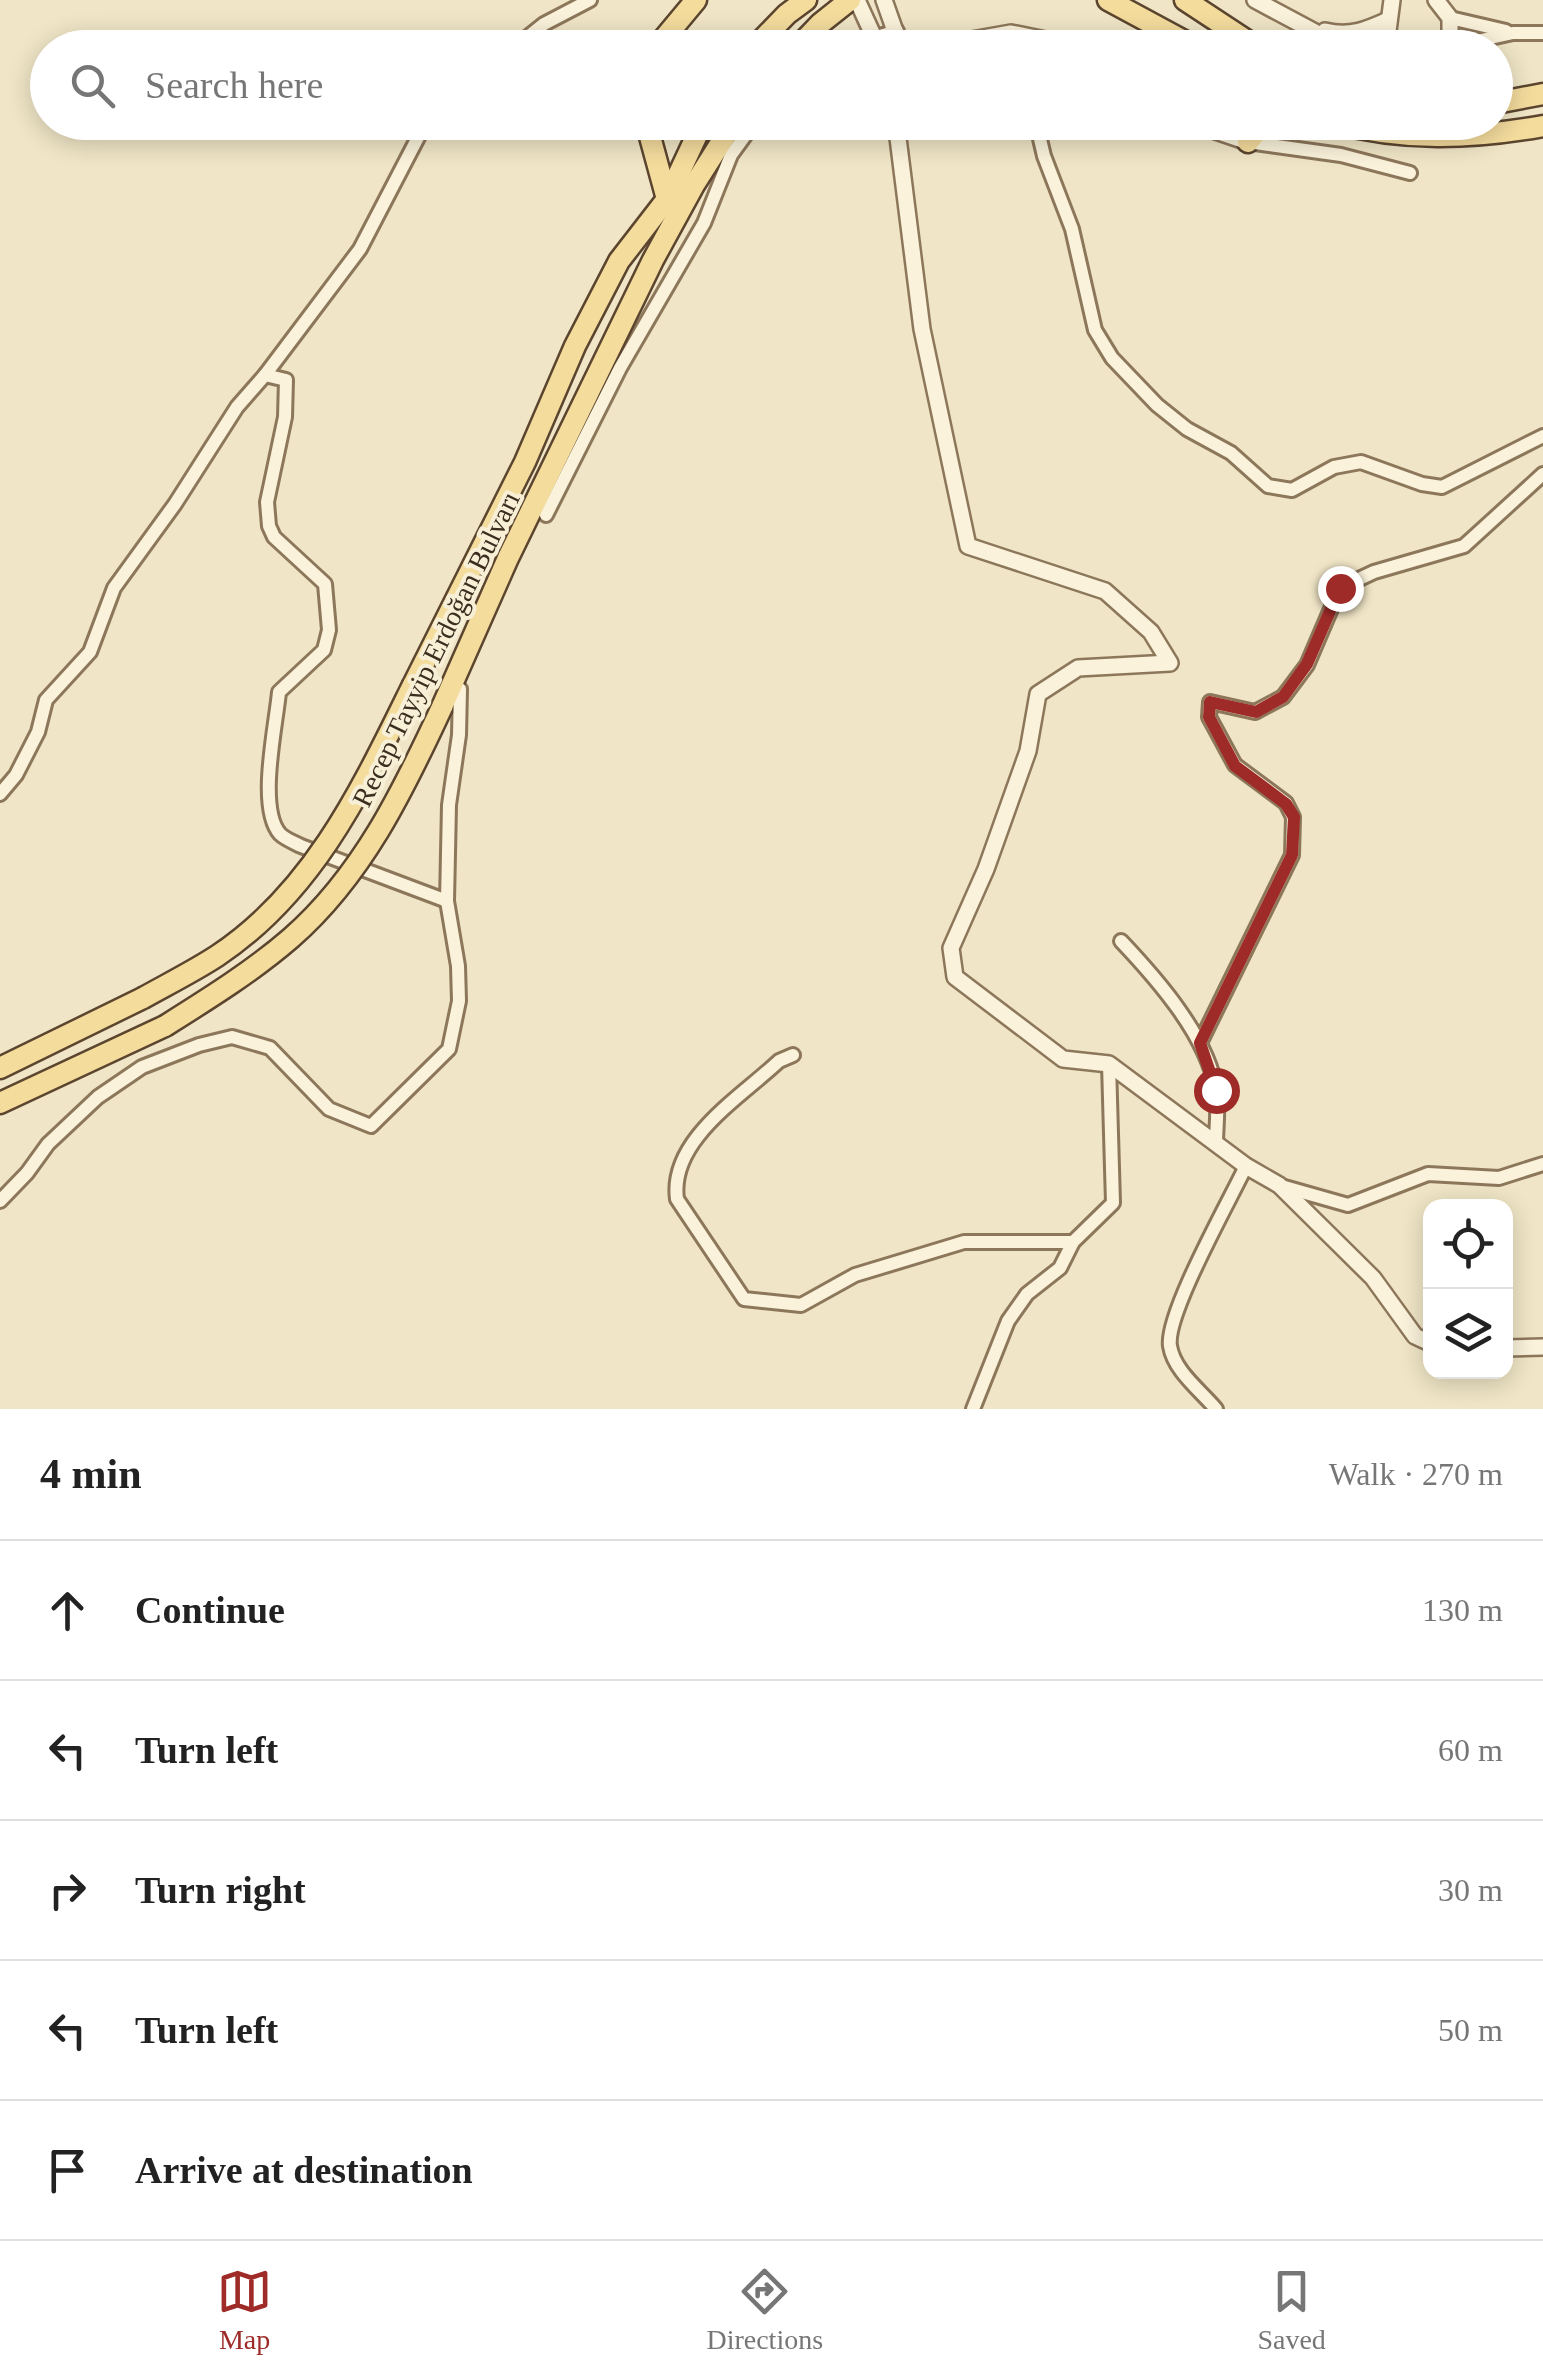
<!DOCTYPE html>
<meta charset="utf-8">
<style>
body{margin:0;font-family:"Times New Roman",serif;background:#f2f2f2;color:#222}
.controls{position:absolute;right:30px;bottom:30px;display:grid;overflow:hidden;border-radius:20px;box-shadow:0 5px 25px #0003}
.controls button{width:90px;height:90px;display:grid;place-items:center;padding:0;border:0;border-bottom:2px solid #e0e0e0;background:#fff;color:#222;font:50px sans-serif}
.stop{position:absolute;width:30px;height:30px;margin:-22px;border:8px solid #9e2b28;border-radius:50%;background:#fff}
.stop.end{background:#9e2b28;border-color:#fff;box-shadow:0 2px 10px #0008}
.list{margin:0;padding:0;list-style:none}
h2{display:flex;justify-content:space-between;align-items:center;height:130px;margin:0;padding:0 40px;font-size:42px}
h2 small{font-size:32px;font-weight:400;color:#767676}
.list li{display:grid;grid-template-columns:65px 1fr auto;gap:30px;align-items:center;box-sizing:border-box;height:140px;padding:0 40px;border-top:2px solid #e0e0e0}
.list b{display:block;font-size:38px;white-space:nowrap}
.list em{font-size:32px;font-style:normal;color:#767676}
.icon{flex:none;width:55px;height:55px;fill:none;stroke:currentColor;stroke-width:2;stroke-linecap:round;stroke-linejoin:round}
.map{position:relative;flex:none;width:1543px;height:1409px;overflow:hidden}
.search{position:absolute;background:#fff;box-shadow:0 5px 25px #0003;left:30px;right:30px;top:30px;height:110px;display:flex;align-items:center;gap:25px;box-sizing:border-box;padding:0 35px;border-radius:55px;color:#767676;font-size:38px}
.sheet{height:830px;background:#fff}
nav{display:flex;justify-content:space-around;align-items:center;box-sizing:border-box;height:140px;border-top:2px solid #e0e0e0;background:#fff;font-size:28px;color:#767676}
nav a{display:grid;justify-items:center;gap:5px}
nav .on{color:#9e2b28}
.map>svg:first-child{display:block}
</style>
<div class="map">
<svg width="1543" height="1409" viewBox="0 0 1543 1409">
<rect width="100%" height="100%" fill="#f0e5c6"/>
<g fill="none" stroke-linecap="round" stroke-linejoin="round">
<defs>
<g id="minor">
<path d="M 1450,18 L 1506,31"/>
<path d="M 514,48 L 544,24 L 590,0"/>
<path d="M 839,48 L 897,31"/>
<path d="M 1445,48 L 1513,33 L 1543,33"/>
<path d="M 1036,122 L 1044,156 L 1072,229 L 1095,330 L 1112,358 L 1157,405 L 1187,429 L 1231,453 L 1268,486 L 1292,490 L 1334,467 L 1361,462 L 1422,484 L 1442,487 L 1543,436"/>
<path d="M 1248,142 L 1341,155 L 1410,173"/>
<path d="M 265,375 L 360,249 L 426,122"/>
<path d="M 546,515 L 620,368 L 704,223 L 731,155 L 755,122"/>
<path d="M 0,794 L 16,775 L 38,732 L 46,700 L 90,652 L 114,588 L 175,504 L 237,407 L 265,375 L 286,380 L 285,417 L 267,502 L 269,526 L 274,537 L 325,584 L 329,630 L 324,650 L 279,692 C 276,726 257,808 280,834 C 285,839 295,843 301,846 L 447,901"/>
<path d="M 1121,941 C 1157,979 1208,1037 1216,1090 C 1219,1107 1216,1127 1216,1144"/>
<path d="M 1200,1043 L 1292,855 L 1293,817 L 1286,803 L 1235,765 L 1209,717 L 1210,702 L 1255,712 L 1283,697 L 1307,665 L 1340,588 L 1374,572 L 1464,546 L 1543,474"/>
<path d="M 793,1055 L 779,1061 C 741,1097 669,1140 677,1199 L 744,1299 L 801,1305 L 855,1275 L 964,1242 L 1073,1242"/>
<path d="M 1281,1186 L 1348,1205 L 1428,1174 L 1499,1178 L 1543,1164"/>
<path d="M 0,1201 L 27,1173 L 48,1144 L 98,1097 L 142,1067 L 199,1045 L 232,1037 L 270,1048 L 329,1109 L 371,1126 L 449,1049 L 459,1001 L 458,966 L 447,901 L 449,805 L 459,735 L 460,689"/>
<path d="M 973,1409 L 1008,1321 L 1027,1294 L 1060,1268 L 1073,1242 L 1113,1203 L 1109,1064"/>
<path d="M 1216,1409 C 1200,1390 1174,1371 1170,1346 C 1165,1315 1230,1200 1246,1166"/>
</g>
<g id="tertiary">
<path d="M 857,0 L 879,48"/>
<path d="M 884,0 L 901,48"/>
<path d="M 1255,0 L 1345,48"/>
<path d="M 1392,0 L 1388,31 L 1395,48"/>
<path d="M 1436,0 L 1450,18 L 1450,39 L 1445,48"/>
<path d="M 1325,31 C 1350,37 1366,30 1388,20"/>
<path d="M 926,48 L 1011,33 L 1085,48"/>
<path d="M 896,122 L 922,329 L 968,546 L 1105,591 L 1151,632 L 1170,663 L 1078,668 L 1038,694 L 1028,751 L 986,869 L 951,948 L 955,977 L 1063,1059 L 1109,1064 L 1246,1166 L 1279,1185 L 1373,1278 L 1415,1336 L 1430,1343"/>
<path d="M 1189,122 L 1248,142"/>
<path d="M 1506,1348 L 1543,1347"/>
</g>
<g id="primary">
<path d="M 1108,0 L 1197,48"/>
<path d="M 1185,0 L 1258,48"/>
<path d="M 656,48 L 696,0"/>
<path d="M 754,48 L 787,14 L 806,0"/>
<path d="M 797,48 L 821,23 L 850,0"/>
<path d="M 1496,103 L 1543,94"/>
<path d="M 646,122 L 667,199"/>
<path d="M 1332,122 C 1403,141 1471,139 1543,126"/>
<path d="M 1248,142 L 1265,122"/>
<path d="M 413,685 L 525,462 L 575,346 L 619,261 L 667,199 L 703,122"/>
<path d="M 442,707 L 508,558 L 653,260 L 694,185 L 734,122"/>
<path d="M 0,1068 L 143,998"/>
<path d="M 0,1103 L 165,1026"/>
</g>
</defs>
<!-- minor casing -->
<use href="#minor" stroke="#8d775b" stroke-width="18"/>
<!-- tertiary casing -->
<use href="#tertiary" stroke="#8d775b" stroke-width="20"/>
<!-- primary casing -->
<use href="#primary" stroke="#5b452f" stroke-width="25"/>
<!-- minor -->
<use href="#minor" stroke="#faf2da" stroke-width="12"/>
<!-- tertiary -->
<use href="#tertiary" stroke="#faf2da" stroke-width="15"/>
<!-- primary -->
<use href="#primary" stroke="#f4dc9d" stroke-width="20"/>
<defs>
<g id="primary-bridge">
<path d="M 143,998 C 168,984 194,971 217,956 C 315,891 363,786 413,685"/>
<path d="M 165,1026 C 208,999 253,971 291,938 C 362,876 403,791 442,707"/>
</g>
</defs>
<!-- primary-bridge casing -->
<use href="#primary-bridge" stroke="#5b452f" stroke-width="25" stroke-linecap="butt"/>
<!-- primary-bridge -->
<use href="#primary-bridge" stroke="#f4dc9d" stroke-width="20"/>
</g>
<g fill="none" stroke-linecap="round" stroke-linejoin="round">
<!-- route -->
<path stroke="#9e2b28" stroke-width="12" d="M 1216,1090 L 1200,1043 L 1292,855 L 1294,817 L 1286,804 L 1235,766 L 1209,717 L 1210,702 L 1256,712 L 1283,697 L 1307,664 L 1340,588"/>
</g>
<g text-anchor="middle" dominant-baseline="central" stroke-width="8" stroke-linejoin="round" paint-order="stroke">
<!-- street labels -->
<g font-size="28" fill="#3c2e1f" stroke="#f7efd6">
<text transform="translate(436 649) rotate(-64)">Recep Tayyip Erdoğan Bulvarı</text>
</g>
</g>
</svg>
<div class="controls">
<button><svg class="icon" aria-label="locate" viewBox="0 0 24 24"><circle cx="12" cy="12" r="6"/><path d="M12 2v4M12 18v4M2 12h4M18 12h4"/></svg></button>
<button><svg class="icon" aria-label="layers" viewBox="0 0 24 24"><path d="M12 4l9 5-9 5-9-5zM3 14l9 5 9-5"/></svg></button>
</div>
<div class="stop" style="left:1216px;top:1090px"></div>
<div class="stop end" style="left:1340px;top:588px"></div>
<div class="search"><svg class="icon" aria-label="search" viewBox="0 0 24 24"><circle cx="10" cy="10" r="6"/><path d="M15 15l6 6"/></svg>Search here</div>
</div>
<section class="sheet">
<h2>4 min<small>Walk · 270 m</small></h2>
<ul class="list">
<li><svg class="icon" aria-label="ahead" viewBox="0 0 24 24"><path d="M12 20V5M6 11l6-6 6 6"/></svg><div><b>Continue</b></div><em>130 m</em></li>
<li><svg class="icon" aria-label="left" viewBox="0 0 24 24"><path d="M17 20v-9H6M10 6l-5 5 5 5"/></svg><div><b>Turn left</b></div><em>60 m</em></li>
<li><svg class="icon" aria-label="right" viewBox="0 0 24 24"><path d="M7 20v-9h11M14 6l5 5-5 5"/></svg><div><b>Turn right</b></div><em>30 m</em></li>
<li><svg class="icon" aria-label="left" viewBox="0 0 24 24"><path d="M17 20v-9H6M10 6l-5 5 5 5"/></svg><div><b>Turn left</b></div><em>50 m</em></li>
<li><svg class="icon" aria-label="arrive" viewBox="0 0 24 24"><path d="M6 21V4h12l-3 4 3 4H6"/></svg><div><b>Arrive at destination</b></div></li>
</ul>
</section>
<nav>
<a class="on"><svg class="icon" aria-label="map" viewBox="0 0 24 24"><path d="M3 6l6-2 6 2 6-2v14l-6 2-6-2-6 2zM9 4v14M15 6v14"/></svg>Map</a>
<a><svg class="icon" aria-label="directions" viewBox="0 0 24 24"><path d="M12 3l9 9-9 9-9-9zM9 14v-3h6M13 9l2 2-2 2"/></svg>Directions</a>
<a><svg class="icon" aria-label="saved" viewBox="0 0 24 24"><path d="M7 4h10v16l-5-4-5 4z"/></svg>Saved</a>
</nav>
